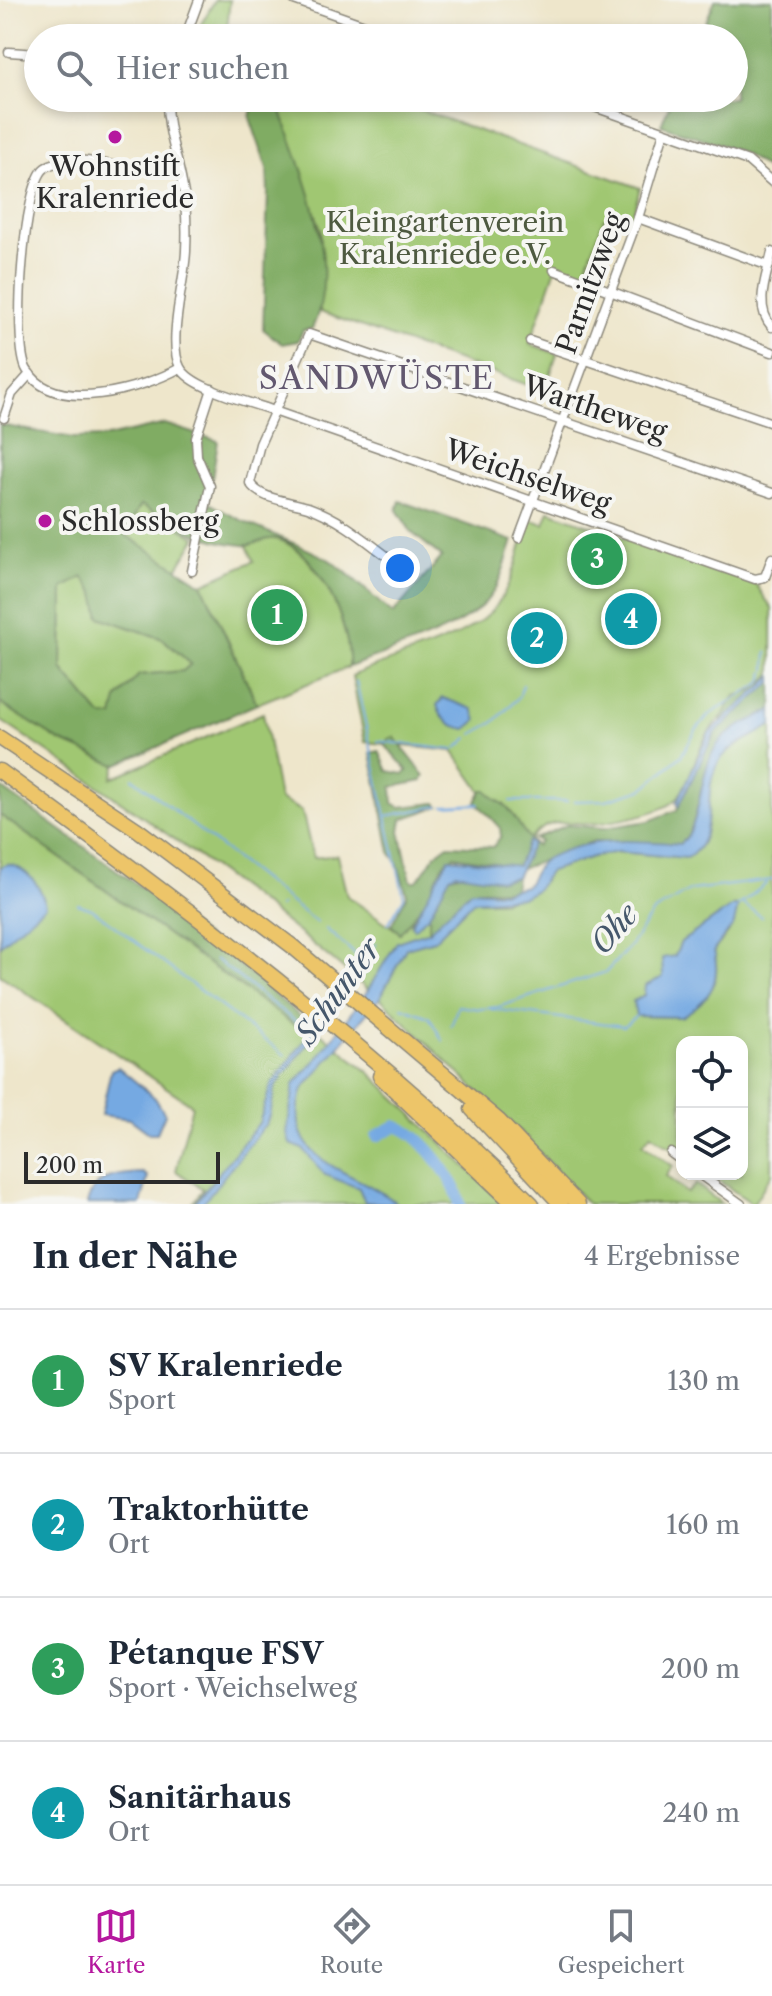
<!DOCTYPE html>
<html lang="de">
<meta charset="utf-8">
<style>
body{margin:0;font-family:"Libre Caslon Text",serif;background:#f6f6f7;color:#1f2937}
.controls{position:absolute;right:24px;bottom:24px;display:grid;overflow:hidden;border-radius:16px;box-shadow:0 4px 12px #0003}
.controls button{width:72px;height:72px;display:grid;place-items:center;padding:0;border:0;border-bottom:2px solid #e0e1e3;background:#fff;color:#1f2937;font:40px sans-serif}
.scale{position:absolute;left:24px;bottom:20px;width:196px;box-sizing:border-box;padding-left:8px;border:4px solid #2b2b2b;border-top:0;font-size:22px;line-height:28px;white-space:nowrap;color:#2b2b2b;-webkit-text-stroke:6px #f6f6f2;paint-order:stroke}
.you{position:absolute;left:400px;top:568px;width:28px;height:28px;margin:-20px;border:6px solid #fff;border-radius:50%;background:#1a73e8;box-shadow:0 0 0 12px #1a73e833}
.badge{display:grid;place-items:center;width:52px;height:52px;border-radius:50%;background:#b5179e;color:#fff;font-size:26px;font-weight:700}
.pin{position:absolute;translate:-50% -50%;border:4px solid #fff;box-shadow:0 2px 8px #0006}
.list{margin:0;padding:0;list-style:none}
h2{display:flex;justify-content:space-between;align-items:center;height:104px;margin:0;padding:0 32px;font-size:34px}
h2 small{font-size:26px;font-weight:400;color:#747a83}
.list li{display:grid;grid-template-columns:52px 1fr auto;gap:24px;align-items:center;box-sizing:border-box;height:144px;padding:0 32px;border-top:2px solid #e0e1e3}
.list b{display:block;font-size:30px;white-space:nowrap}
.list p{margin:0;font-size:26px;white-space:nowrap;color:#747a83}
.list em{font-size:26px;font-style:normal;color:#747a83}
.icon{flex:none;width:44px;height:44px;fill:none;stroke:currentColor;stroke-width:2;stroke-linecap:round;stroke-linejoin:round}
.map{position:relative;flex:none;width:772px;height:1204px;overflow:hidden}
.search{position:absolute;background:#fff;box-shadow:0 4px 12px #0003;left:24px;right:24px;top:24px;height:88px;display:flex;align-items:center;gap:20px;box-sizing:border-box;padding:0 28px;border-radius:44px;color:#747a83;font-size:30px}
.sheet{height:680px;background:#fff}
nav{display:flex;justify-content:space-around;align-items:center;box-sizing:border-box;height:112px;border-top:2px solid #e0e1e3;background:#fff;font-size:22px;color:#747a83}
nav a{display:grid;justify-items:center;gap:4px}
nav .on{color:#b5179e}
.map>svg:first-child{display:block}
</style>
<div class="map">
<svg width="772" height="1204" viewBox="0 0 772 1204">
<rect width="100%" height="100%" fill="#f6f6f2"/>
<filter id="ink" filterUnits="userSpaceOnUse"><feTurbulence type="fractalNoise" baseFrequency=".0125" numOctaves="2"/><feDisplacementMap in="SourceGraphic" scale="16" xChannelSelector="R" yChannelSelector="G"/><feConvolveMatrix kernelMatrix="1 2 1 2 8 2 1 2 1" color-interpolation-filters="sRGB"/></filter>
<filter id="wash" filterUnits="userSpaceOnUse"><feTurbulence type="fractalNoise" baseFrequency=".006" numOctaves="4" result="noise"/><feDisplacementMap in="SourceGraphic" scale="32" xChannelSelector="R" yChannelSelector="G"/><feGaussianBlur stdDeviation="1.8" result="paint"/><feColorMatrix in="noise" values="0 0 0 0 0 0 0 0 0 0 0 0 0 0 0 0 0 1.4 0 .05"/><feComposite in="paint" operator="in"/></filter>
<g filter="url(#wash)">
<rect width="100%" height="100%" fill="#eee6cb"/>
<!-- green -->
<g fill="#a0c772" stroke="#66794e" stroke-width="2" fill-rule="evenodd">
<path d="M 215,0 L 230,0 L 226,38 L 193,38 Z"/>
<path d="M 276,98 L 291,98 L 326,109 L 330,98 L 387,98 L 640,188 L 630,226 L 604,218 L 583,277 L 556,268 L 530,344 L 557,354 L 545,391 L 320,312 L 321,230 Z"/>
<path d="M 141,504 L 196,538 L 177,569 L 124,534 Z"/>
<path d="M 549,511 L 756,584 L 772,609 L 772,676 C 750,691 724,711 708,733 C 696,750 688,793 672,803 C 655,814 621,820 601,823 C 572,827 553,811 528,841 L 493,808 L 453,751 L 365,742 L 352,676 C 392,656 468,642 496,606 C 514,582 520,547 530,519 L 544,524 Z"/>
<path d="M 270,538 C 316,543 352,626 349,667 L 257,704 L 202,584 L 254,561 L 247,546 Z"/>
<path d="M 83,576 L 95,593 L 100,617 L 163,639 L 191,664 L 183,671 L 139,675 L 113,717 L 101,716 L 62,669 L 63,588 Z"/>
<path d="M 0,703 L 60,741 L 116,765 L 112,778 L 263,713 L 279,799 L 302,811 L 313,858 L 337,855 L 347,896 L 399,932 L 413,918 L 411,925 L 429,915 L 429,931 L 397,942 L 368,990 C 252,890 128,805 0,720 Z"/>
<path d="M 772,725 L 772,1174 L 753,1204 L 709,1174 L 742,1174 L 742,1042 L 682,1042 L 682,1155 L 651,1134 L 643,1144 L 673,1166 L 666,1176 L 687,1193 L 696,1184 L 722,1204 L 588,1204 L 521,1133 L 380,998 L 406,948 L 434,940 L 473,901 L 503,901 L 540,885 L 550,871 L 592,857 L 617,852 L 687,858 C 721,838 699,789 720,760 C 733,743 755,737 772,725 ZM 733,906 L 729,932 L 714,950 C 722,983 710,999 681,1017 L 637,1016 C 636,998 650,986 663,977 L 665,966 L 662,961 L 676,956 L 681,942 Z"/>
<path d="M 0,815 L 307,1034 L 313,1027 L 370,1073 L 504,1204 L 192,1204 L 203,1189 L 176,1171 L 192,1105 L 0,975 Z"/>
</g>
<!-- forest -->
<g fill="#80ac64" stroke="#566c48" stroke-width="2" fill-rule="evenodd">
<path d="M 715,0 L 772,0 L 772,176 C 749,147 695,138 661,125 L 672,98 L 734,98 L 734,38 L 699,38 Z"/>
<path d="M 254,98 L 276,98 C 299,165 345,260 312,329 L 303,330 L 298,341 L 282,344 L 263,329 L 268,192 L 267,168 L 250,118 Z"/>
<path d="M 165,424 L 218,441 L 208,502 C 246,526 287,538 326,558 C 345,568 375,600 393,614 L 442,557 L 412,533 L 397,510 L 400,501 L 513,541 C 506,560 501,583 488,599 C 462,632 388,651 349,667 C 352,629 319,549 278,539 C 266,536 255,547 243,545 C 200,541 177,526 141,505 L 124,534 L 202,584 L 257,704 L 116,765 L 60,741 L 0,703 L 0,425 L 73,438 L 107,437 ZM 83,577 L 95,593 L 100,617 L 163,639 L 191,664 L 183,671 L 139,675 L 117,699 L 113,717 L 101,716 L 62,669 L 63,588 Z"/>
<path d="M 772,674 L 772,710 C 754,719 733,727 720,743 C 696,771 702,829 680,844 L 594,841 L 523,868 L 454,856 L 444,864 L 426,900 L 400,933 L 391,925 L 407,895 L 397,862 L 390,852 L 371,753 L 379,751 L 388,771 L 404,774 L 408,771 L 385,745 L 388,739 L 394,737 L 425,776 L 422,781 L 392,787 L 393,803 L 400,807 L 436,803 L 439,806 L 402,819 L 400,831 L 411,881 L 417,881 L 436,854 L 448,845 L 493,847 L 501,836 L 500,828 L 476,802 L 482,790 L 487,790 C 493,800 499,800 507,807 C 517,818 521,832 536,846 L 540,841 L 534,839 L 567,825 L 604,828 L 649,821 L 677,810 L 691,781 L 700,749 L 712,740 L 729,704 L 735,696 L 751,691 Z"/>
<path d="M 0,787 L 177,913 L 313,1027 L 307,1034 L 0,815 Z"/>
<path d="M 468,872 L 501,880 L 516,877 L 514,889 C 502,892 492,889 480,890 C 464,891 443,920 429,931 L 429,915 L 450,876 Z"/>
</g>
<!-- water -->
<g fill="#75a9e2" stroke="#506a86" stroke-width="2">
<path d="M 772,677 L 772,682 L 714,734 L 679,806 L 677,803 L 709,733 Z"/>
<path d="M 443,698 L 473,709 L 477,720 L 466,729 C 452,727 440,719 437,705 Z"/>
<path d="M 772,710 L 772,725 C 755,737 733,743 720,760 C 699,789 721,838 687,858 L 617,852 L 592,857 L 550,871 L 536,890 L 523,897 L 473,901 L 434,940 L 406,948 L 380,998 L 303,1089 C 278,1165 357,1169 398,1204 L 365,1202 L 359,1188 L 325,1175 L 303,1149 L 290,1144 L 287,1133 L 294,1084 L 316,1060 L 368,990 L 397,942 L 429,931 L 471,890 L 502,892 L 526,886 C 531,879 537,865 544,860 C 587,836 633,840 680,844 C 703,828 697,771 718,744 C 731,728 754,719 772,710 Z"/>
<path d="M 528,841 L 532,844 L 516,877 L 501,880 L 456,873 L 450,876 L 429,915 L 414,929 L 411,925 L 449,858 L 517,866 Z"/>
<path d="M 7,864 C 26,867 43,887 45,906 L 0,945 L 0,868 Z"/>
<path d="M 733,906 L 738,906 L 734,924 L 714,950 C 721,983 711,999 681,1017 L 636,1016 L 633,1001 L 644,996 L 645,986 L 663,977 L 662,958 L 675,956 L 681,942 Z"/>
<path d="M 349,981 L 353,984 L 275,1087 L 270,1116 L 265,1125 L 202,1204 L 194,1204 L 259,1123 L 271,1085 Z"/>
<path d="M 118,1067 L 155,1098 L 165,1114 L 157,1133 L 149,1133 L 130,1119 L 101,1115 L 111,1070 Z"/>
<path d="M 143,1173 L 148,1177 L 141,1204 L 87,1204 C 94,1175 118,1174 143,1173 Z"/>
</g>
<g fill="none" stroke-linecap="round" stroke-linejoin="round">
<!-- stream -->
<g stroke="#75a9e2" stroke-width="2">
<path d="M 766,669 L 767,652"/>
<path d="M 356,681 L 404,897 L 388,924"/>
<path d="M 520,694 L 523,685"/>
<path d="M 473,734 L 494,722 L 519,697"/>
<path d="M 378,741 L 454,750"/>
<path d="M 457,748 L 468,738"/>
<path d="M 133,778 L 317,923"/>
<path d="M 510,801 L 567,801"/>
<path d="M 574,801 L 606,800 L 643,789 L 681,756 L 696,730 L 709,715 L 761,683 L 765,672"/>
<path d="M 444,806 L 479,804"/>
<path d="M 386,816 L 439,806"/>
<path d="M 78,904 L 92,909 L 285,1055"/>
<path d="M 743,904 L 762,917"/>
<path d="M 738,906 L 767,883"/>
<path d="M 279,907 L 282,905"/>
<path d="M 326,929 L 363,961 L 365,974"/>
<path d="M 215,959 L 309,1032"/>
<path d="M 364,959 L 375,944"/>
<path d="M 402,1007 L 429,1017 L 443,1041"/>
<path d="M 491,1009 L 624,1026 L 636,1016"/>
<path d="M 451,1026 L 458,1006 L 480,1009 L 498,1007 L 606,972 L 631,945 L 653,912 L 691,890 L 772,880"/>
</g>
<!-- river -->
<path stroke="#75a9e2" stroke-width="12" d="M 377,1136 L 395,1126 C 421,1132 454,1178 460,1204"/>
</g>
</g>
<g filter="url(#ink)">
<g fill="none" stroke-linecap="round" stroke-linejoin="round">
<defs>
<g id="street">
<path d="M 294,0 L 401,38"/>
<path d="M 185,38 L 199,0"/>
<path d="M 9,52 L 38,54"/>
<path d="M 167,98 C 166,127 177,155 182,183 C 187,205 187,228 186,251 C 185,280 167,342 180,367 C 191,389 251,402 274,411 L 755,579 L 765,577 L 772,558"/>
<path d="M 307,98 L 328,105"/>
<path d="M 569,98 L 748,161 L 772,182"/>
<path d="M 177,162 C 163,165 149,169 135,168 C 108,167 69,151 45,168 C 23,184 12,346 27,370 C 55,416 144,388 180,368"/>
<path d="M 638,218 L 769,266"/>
<path d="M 772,252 C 767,276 753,306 772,327"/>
<path d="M 554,270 L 772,352"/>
<path d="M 530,341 L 772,423"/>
<path d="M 4,418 L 12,394 L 30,374"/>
<path d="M 519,538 L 638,218 L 664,132"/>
<path d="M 390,566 L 389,558 C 363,538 339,518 308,507 C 290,501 260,500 250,483 L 260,444 L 309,334 L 772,493"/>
<path d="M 192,571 L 210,486 L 197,456 L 196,438 L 212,389"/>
<path d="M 671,1153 L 682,1161"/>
<path d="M 699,1174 L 741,1204"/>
</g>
<g id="highway">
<path d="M 0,738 L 138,830 L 292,946 L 499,1121 L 578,1204"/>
<path d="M 0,771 C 186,906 368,1043 532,1204"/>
<path d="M 380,1076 L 514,1204"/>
<path d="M 472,1109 L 561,1204"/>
</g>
</defs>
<!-- street casing -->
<use href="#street" stroke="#8c887b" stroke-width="11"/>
<!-- highway casing -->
<use href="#highway" stroke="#8c887b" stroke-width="17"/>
<!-- street -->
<use href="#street" stroke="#fff" stroke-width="8"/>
<!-- highway -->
<use href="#highway" stroke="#edc569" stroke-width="14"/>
</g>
</g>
<!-- markers -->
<g fill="#b5179e" stroke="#f6f6f2" stroke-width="3">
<circle cx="115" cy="137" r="8"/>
<circle cx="45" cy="521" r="8"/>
</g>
<g text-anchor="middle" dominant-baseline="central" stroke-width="8" stroke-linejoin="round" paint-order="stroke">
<!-- poi labels -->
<g font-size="28" fill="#2b2b2b" stroke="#f6f6f2">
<text x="115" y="166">Wohnstift<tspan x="115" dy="32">Kralenriede</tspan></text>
<text x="61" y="521" text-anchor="start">Schlossberg</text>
</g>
<!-- park labels -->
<g font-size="28" fill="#4e5a40" stroke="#f6f6f2">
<text x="445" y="222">Kleingartenverein<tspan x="445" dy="32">Kralenriede e.V.</tspan></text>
</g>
<!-- street labels -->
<g font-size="28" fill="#2b2b2b" stroke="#f6f6f2">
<text transform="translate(590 283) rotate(-70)">Parnitzweg</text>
<text transform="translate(595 408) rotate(19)">Wartheweg</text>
<text transform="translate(528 476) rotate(19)">Weichselweg</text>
</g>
<!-- water labels -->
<g font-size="30" font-style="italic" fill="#45576b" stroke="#f6f6f2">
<text transform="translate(614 929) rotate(-49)">Ohe</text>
<text transform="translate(338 991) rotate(-54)">Schunter</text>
</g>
<!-- quarter labels -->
<g font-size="32" letter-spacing="2" fill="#62586f" stroke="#f6f6f2">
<text x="377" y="377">SANDWÜSTE</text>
</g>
</g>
</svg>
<div class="controls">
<button><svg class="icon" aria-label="locate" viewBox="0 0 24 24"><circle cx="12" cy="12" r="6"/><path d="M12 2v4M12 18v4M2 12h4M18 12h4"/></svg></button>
<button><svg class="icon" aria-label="layers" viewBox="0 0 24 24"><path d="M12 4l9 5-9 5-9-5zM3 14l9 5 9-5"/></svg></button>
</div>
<div class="scale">200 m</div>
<div class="you"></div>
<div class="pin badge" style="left:277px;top:615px;background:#2e9e5b">1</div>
<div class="pin badge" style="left:537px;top:638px;background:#0f9aa8">2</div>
<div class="pin badge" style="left:597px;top:559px;background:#2e9e5b">3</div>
<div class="pin badge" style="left:631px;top:619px;background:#0f9aa8">4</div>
<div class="search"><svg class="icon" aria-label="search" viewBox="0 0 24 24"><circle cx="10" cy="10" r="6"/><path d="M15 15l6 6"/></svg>Hier suchen</div>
</div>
<section class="sheet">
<h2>In der Nähe<small>4 Ergebnisse</small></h2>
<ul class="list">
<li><span class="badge" style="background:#2e9e5b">1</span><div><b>SV Kralenriede</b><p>Sport</p></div><em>130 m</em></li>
<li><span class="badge" style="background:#0f9aa8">2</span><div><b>Traktorhütte</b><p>Ort</p></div><em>160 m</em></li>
<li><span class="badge" style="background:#2e9e5b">3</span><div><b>Pétanque FSV</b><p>Sport · Weichselweg</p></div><em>200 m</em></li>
<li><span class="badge" style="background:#0f9aa8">4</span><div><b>Sanitärhaus</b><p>Ort</p></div><em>240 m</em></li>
</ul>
</section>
<nav>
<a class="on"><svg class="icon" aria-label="map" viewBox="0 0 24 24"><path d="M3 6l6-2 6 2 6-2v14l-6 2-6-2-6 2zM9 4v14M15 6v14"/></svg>Karte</a>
<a><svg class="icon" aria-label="directions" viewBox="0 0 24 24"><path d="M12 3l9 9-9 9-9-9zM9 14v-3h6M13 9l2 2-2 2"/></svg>Route</a>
<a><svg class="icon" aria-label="saved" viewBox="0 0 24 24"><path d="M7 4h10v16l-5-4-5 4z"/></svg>Gespeichert</a>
</nav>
